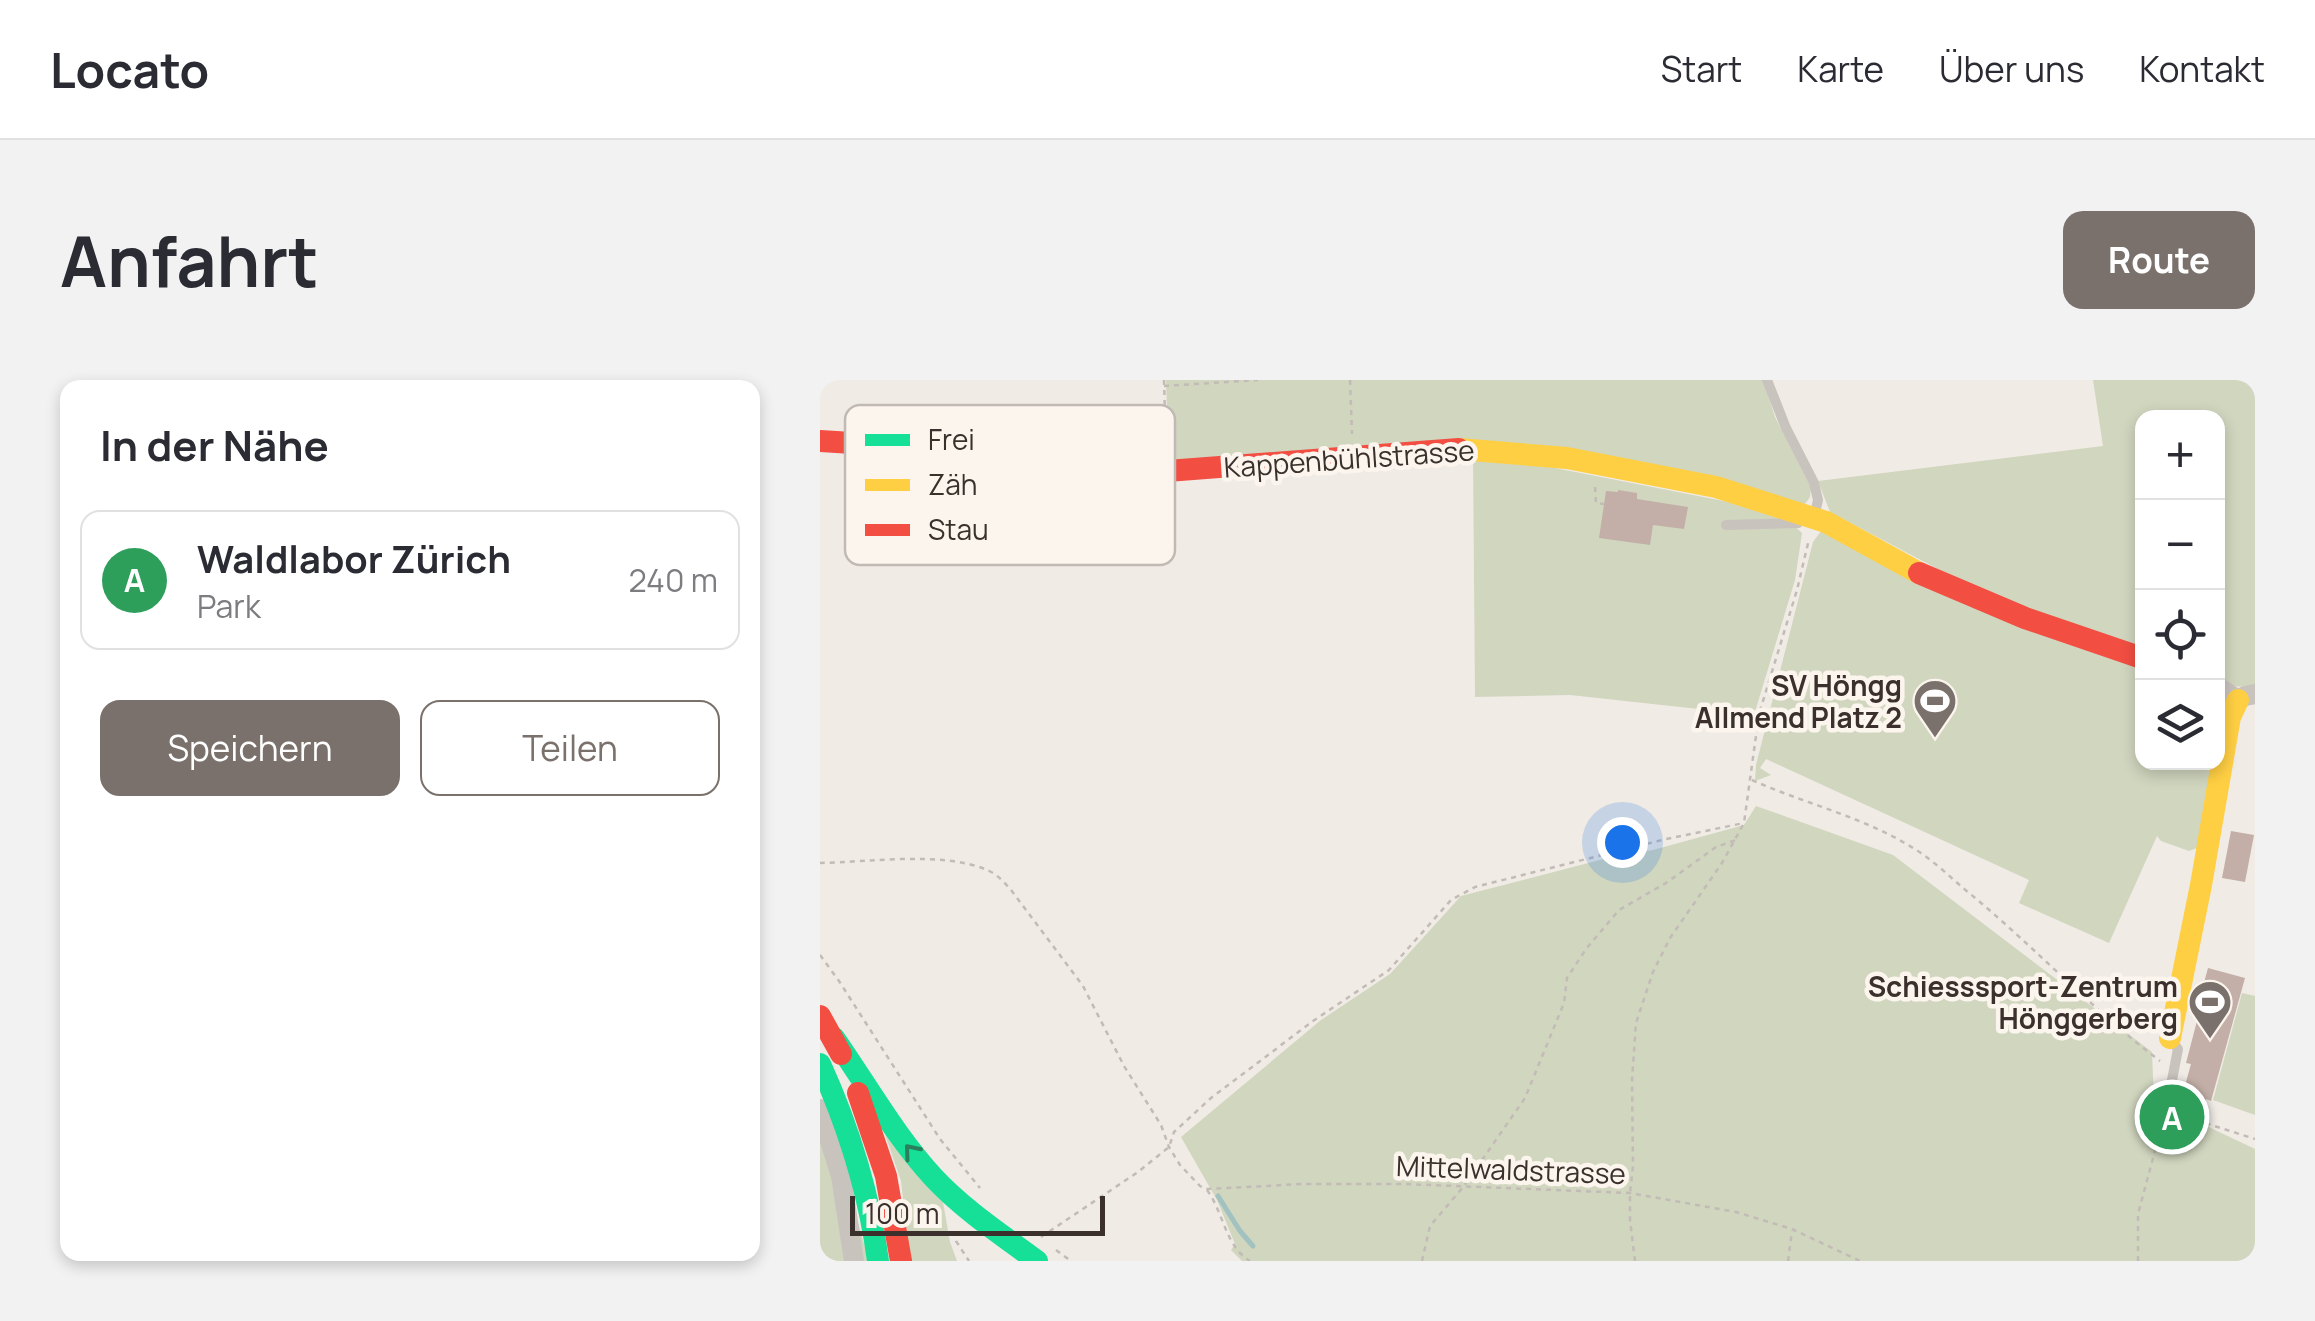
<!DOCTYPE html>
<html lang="de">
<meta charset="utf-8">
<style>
body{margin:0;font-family:Manrope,sans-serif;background:#f2f2f3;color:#2b2b33}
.controls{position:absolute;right:30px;top:30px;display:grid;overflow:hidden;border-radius:20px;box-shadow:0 5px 15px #0003}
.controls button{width:90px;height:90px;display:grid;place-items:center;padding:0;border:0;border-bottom:2px solid #e1e1e2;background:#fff;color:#2b2b33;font:50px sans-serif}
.scale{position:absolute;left:30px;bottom:25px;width:255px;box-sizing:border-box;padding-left:10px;border:5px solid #3b302b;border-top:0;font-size:28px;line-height:35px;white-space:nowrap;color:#3b302b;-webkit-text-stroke:8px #fbf5ee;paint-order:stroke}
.you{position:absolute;left:802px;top:462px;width:35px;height:35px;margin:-25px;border:8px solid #fff;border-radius:50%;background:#1a73e8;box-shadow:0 0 0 15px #1a73e833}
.badge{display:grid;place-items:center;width:65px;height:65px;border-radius:50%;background:#7a716c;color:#fff;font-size:32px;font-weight:700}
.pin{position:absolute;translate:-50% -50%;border:5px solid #fff;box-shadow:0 2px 10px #0006}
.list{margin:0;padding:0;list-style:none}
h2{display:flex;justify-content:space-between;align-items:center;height:130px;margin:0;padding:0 40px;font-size:42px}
h2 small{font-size:32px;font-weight:400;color:#7c7c81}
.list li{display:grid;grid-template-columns:65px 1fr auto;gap:30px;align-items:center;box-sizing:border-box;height:140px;margin:0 20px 20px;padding:0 20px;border:2px solid #e1e1e2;border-radius:20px}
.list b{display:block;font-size:38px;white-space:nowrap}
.list p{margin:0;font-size:32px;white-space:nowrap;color:#7c7c81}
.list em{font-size:32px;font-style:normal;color:#7c7c81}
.actions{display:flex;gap:20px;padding:30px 40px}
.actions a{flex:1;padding:22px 0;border:2px solid #7a716c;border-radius:20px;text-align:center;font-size:35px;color:#7a716c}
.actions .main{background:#7a716c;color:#fff}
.icon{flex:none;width:55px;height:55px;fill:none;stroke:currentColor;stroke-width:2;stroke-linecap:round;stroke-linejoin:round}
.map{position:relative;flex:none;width:1435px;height:881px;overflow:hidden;border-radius:20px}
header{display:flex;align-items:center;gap:60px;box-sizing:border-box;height:140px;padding:0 50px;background:#fff;border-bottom:2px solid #e1e1e2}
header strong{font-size:48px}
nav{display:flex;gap:55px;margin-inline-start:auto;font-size:35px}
.intro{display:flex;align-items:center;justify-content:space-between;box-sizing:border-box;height:240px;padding:0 60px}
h1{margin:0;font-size:70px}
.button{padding:25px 45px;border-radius:20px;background:#7a716c;color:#fff;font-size:35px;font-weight:700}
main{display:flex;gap:60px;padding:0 60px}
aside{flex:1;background:#fff;border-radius:20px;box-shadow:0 5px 15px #0003}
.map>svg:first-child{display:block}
</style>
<header>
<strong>Locato</strong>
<nav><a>Start</a><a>Karte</a><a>Über uns</a><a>Kontakt</a></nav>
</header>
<div class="intro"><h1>Anfahrt</h1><a class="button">Route</a></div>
<main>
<aside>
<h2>In der Nähe<small></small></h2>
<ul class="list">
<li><span class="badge" style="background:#2e9e5b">A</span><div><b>Waldlabor Zürich</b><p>Park</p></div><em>240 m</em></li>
</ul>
<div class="actions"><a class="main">Speichern</a><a>Teilen</a></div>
</aside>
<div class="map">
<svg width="1435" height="881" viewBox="0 0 1435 881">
<rect width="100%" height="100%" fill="#f0ebe5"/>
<!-- green -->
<g fill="#d1d6bf">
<path d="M 346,0 L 943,0 L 955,37 L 991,108 L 990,117 L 985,124 L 773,77 L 349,86 Z"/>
<path d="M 1273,0 L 1435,0 L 1435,308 L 1414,306 L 1398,301 L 1398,38 L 1322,38 L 1322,276 L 1203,234 L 1010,132 L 998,101 L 1283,66 Z"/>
<path d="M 653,72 L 960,132 L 982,153 L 975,200 L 934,335 L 750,315 L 655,317 Z"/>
<path d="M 1001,151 L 1322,283 L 1322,382 L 1392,383 L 1377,468 L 1369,471 L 1341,461 L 1337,456 L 1289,563 L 1199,523 L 1209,500 L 946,379 L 940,388 L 951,395 L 935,401 L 936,385 L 993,162 Z"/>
<path d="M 936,426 L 1073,475 L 1332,672 L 1334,721 L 1435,769 L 1435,881 L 422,881 L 411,870 L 415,864 L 397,820 L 361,757 L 501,640 L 570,594 L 641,516 L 799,475 L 833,470 L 924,445 Z"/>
<path d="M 1422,613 L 1435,616 L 1435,735 L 1393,720 Z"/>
<path d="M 60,740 L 123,822 L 130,862 L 137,881 L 90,881 L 81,801 Z"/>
<path d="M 0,750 L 31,818 L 49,881 L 0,881 Z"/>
</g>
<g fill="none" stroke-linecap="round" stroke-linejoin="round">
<!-- stream -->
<path stroke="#a1c2c1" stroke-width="5" d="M 398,816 L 420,851 L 433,866"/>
</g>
<!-- building -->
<g fill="#c3afa7">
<path d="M 798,110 L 817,113 L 817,119 L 868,127 L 864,149 L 833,145 L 830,165 L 779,158 L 786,111 L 798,112 Z"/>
<path d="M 1411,451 L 1434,455 L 1425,502 L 1402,498 Z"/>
<path d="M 1388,588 L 1425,598 L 1391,721 L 1386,719 L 1382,733 L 1359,727 L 1371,684 L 1366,683 L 1378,637 L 1375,636 Z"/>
</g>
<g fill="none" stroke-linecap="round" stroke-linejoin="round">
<!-- path -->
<g stroke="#c2bbb6" stroke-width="2.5" stroke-dasharray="5 5" stroke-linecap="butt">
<path d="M 344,0 L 346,70"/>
<path d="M 530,0 L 532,54"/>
<path d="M 344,6 L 438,0"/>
<path d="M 775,107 L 776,123 L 784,124"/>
<path d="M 932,400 C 983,423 1040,436 1088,465 C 1108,476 1126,493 1143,508 C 1211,563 1270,628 1340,681"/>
<path d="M 0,483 C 48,482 124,471 167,490 C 177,494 184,502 191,510 L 263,606 L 304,686 L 341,745 L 349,767 L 360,785 L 380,806 L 386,809 L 483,804 L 585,804 L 810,813 L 916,832 L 972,849 L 1040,881"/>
<path d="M 0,575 L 19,601 L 120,759 L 160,808"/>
<path d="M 1357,734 L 1435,759"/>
<path d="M 387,810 C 404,833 405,866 430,881"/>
<path d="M 135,851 L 136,861 L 149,881"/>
<path d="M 221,857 L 318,792 L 349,767 L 354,752 L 391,718 L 493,641 L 569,590 L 631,520 L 655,507 L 846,459 L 924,443"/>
<path d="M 236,870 L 251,881"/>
<path d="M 602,881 L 610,846 L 644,806 L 705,718 L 744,623 L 747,598 L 766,569 L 799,530 L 846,503 L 896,467 L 916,460"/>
<path d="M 815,881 L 810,840 L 810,813 L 813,786 L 812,700 L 816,643 L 833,592 L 850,558 L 902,483 L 924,443 L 939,334 L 977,210 L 989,159"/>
<path d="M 968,881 L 972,851"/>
<path d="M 1318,881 L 1318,834 L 1344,737"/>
</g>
<!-- lane -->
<g stroke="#c9c3be" stroke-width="10">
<path d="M 947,0 L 966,48 L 994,103 L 998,120 L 994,138"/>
<path d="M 906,145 L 978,143"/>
<path d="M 1347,726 L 1358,669 L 1350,659"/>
</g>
<!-- street -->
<g stroke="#c9c3be" stroke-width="20">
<path d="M 1398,307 L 1418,320 L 1425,316 L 1435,314"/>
<path d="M 0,729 L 21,796 L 34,881"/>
</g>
<!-- fast -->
<g stroke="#16e098" stroke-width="22">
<path d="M 14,658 C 47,705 75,756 114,798 C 144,830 182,855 217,881"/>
<path d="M 0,684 C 29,748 49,812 58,881"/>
</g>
<!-- slow -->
<g stroke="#ffcf43" stroke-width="22">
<path d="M 639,69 L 747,78 L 896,107 L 1006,142 L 1099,193"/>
<path d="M 1350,658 L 1381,505 L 1410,337 L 1418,320"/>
</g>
<!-- jam -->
<g stroke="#f24e42" stroke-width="22">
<path d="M 0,61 L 159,71 L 258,84 L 347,91 L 639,69"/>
<path d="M 1099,193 L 1205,238 L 1322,278"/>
<path d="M 0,636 L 21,674"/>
<path d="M 38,713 L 66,796 L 81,881"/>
</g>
</g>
<!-- one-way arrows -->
<defs><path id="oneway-chevron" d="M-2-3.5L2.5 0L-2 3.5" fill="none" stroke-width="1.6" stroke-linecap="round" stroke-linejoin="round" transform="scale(2.5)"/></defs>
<use stroke="#2a7f5c" href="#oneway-chevron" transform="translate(91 771) rotate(-130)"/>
<!-- icons -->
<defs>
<symbol id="stadium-pin" viewBox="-11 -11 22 30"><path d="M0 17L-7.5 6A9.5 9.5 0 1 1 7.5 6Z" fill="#7a716c" stroke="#fbf5ee"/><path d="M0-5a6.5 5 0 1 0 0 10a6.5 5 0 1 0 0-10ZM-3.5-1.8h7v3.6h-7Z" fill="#fff"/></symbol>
</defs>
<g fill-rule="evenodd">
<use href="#stadium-pin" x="1090" y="296" width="50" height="68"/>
<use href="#stadium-pin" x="1365" y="597" width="50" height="68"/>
</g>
<g text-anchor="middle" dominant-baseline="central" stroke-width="9" stroke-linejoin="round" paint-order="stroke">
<!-- street labels -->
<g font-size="28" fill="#3b302b" stroke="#fbf5ee">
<text transform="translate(529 78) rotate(-4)">Kappenbühlstrasse</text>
<text transform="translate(691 789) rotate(2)">Mittelwaldstrasse</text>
</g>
<!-- poi labels -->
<g font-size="28" font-weight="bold" fill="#3b302b" stroke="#fbf5ee" text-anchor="end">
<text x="1082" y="305">SV Höngg<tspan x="1082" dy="32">Allmend Platz 2</tspan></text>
<text x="1358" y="606">Schiesssport-Zentrum<tspan x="1358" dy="32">Hönggerberg</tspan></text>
</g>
</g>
<!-- legend -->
<rect x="25" y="25" width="330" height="160" rx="15" fill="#fbf5ee" stroke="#c1bab4" stroke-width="2.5"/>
<rect x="45" y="54" width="45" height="12" fill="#16e098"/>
<rect x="45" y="99" width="45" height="12" fill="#ffcf43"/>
<rect x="45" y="144" width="45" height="12" fill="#f24e42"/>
<g font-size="28" fill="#3b302b">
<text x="108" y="70">Frei</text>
<text x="108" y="115">Zäh</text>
<text x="108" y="160">Stau</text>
</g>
</svg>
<div class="controls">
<button>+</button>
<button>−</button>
<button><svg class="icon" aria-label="locate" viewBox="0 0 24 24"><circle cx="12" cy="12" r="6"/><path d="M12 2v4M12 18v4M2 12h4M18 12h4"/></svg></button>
<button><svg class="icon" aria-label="layers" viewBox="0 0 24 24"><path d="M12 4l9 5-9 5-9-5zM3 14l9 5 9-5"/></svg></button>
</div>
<div class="scale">100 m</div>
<div class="you"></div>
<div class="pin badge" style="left:1352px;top:737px;background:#2e9e5b">A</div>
</div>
</main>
